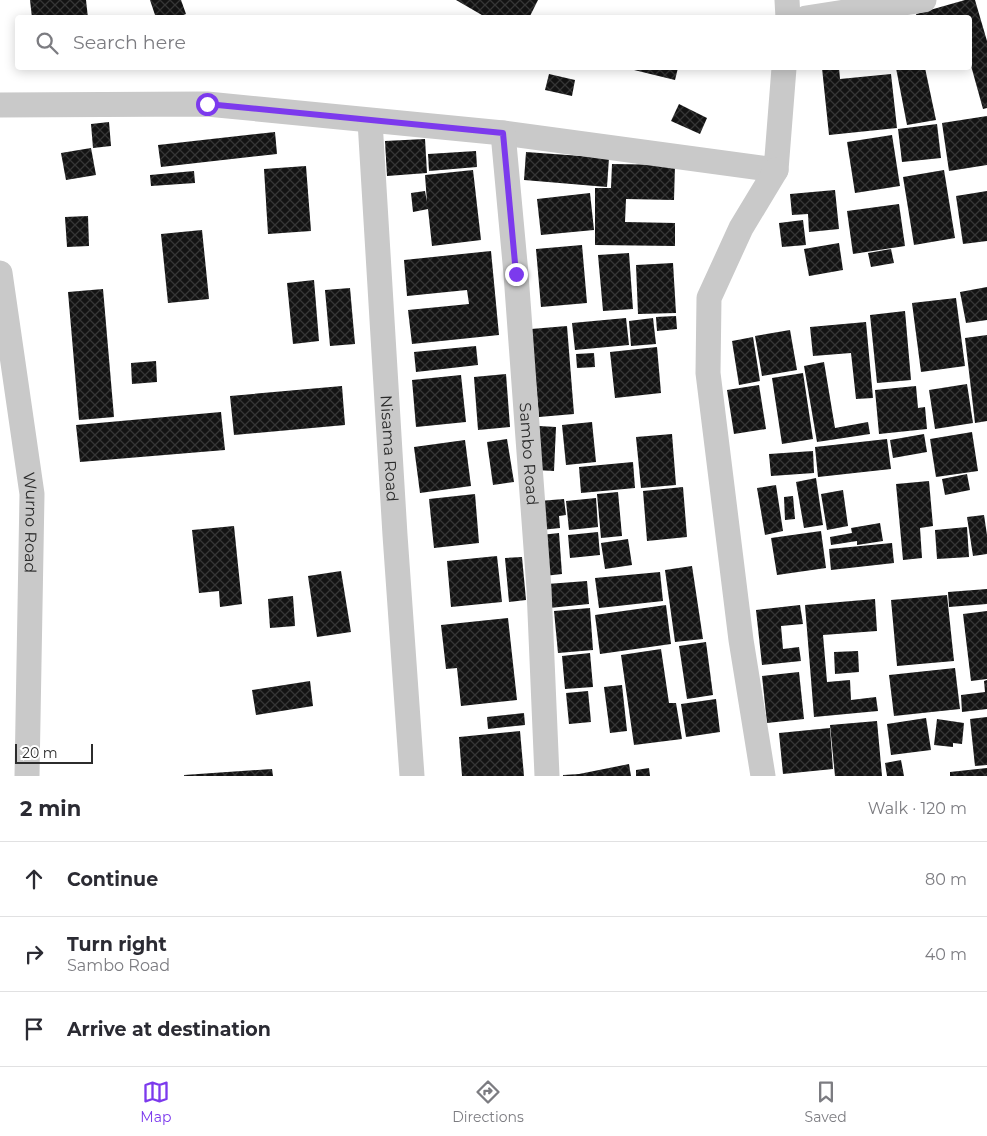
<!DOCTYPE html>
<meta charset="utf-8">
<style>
body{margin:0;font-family:Montserrat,sans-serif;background:#f2f2f3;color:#2b2b33}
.scale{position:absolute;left:15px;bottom:12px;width:78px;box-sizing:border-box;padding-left:5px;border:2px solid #2c2c2c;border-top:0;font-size:14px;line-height:18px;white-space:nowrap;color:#2c2c2c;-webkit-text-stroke:4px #fff;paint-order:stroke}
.stop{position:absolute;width:15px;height:15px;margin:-11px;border:4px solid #7c3aed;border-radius:50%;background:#fff}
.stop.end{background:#7c3aed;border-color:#fff;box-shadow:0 1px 5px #0008}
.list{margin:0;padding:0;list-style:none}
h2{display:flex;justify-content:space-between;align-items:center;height:65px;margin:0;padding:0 20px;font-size:21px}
h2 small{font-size:16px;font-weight:400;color:#7c7c81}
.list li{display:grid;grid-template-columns:32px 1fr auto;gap:15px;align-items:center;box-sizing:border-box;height:75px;padding:0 20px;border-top:1px solid #e1e1e2}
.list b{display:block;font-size:19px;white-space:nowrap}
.list p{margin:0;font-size:16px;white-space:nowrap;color:#7c7c81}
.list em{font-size:16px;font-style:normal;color:#7c7c81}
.icon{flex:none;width:28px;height:28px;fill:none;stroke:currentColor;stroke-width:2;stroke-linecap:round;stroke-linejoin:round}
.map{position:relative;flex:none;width:987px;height:776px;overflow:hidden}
.search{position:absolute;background:#fff;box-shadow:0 2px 12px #0003;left:15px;right:15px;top:15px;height:55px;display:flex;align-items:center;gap:12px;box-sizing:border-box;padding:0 18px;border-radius:5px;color:#7c7c81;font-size:19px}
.sheet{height:290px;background:#fff}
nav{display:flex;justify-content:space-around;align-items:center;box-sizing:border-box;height:70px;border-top:1px solid #e1e1e2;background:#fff;font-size:14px;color:#7c7c81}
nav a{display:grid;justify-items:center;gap:2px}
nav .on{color:#7c3aed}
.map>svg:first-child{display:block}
</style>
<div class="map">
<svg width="987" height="776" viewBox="0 0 987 776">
<defs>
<pattern id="building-cross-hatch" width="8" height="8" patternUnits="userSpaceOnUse" patternTransform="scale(1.25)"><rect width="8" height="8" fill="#131313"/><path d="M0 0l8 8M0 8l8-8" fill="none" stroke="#363636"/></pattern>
</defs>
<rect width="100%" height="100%" fill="#fff"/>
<!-- building -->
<g fill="url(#building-cross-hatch)">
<path d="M 30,0 L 86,0 L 88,18 L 32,18 Z"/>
<path d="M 150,0 L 181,0 L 186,14 L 177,18 L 156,18 Z"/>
<path d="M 456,0 L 538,0 L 529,18 L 487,18 Z"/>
<path d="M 965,0 L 975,0 L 987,41 L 987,108 L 983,109 L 970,62 L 970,18 L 917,18 L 916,14 Z"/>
<path d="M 634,68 L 678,68 L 675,80 L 634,70 Z"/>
<path d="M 822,68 L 839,68 L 840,79 L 891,74 L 897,128 L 829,135 Z"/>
<path d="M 896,68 L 925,68 L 936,120 L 907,125 Z"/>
<path d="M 549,74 L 575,80 L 572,96 L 545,90 Z"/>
<path d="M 679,104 L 707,118 L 700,134 L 671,121 Z"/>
<path d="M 987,116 L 987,165 L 949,171 L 942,123 Z"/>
<path d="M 109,122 L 111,146 L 93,148 L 91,124 Z"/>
<path d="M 937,124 L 941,158 L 902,162 L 898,129 Z"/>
<path d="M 275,132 L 277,154 L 161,167 L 158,145 Z"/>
<path d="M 892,135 L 900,186 L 855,193 L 847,142 Z"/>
<path d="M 425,139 L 427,173 L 387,176 L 385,141 Z"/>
<path d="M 91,148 L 96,175 L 66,180 L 61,153 Z"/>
<path d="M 476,151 L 477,167 L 429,171 L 428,154 Z"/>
<path d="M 526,152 L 609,158 L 607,187 L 524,180 Z"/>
<path d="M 612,164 L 675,165 L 674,200 L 626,199 L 625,222 L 675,223 L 675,246 L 595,245 L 595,188 L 611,188 Z"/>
<path d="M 306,166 L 311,231 L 268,234 L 264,169 Z"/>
<path d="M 473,170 L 481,240 L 432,246 L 428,209 L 413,212 L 411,193 L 425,191 L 427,202 L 425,175 Z"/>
<path d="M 944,170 L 955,238 L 914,245 L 903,177 Z"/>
<path d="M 194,171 L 195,183 L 151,186 L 150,175 Z"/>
<path d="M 835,190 L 839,229 L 809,232 L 808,214 L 792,215 L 790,194 Z"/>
<path d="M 987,191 L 987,241 L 963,244 L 956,196 Z"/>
<path d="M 590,193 L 594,230 L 541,235 L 537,199 Z"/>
<path d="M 899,204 L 905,246 L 853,254 L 847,211 Z"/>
<path d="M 88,216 L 89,246 L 67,247 L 65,217 Z"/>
<path d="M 803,220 L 806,245 L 782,247 L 779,223 Z"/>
<path d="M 202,230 L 209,299 L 168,303 L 161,234 Z"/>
<path d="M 839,243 L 843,270 L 809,276 L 804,249 Z"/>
<path d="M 582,245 L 587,303 L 541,307 L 536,249 Z"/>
<path d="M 891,249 L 894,263 L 871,267 L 868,253 Z"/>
<path d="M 491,251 L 499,335 L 412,344 L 408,310 L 469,304 L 467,290 L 407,296 L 404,260 Z"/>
<path d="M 629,253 L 633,309 L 603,311 L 598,255 Z"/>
<path d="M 673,263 L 676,313 L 638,314 L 636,265 Z"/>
<path d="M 314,280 L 319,341 L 293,344 L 287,283 Z"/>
<path d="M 987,287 L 987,320 L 966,323 L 960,292 Z"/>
<path d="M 350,288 L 355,344 L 330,346 L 325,290 Z"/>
<path d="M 103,289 L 114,417 L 79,420 L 68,292 Z"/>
<path d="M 956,298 L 965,366 L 921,372 L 912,303 Z"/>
<path d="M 905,311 L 911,380 L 877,383 L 870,315 Z"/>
<path d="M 676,316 L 677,329 L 657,331 L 656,317 Z"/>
<path d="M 626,318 L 629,345 L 575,350 L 572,323 Z"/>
<path d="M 653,318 L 656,344 L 631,346 L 629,321 Z"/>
<path d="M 866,322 L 873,398 L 856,399 L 851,353 L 813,356 L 810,327 Z"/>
<path d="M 567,326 L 574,414 L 539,417 L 531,329 Z"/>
<path d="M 790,330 L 797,370 L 762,376 L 755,336 Z"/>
<path d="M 987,335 L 987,421 L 975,423 L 965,338 Z"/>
<path d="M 753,337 L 760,381 L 739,385 L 732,341 Z"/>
<path d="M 476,346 L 478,365 L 416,372 L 414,352 Z"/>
<path d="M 657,347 L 661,393 L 615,398 L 610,352 Z"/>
<path d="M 594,353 L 595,367 L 577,368 L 576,354 Z"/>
<path d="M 156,361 L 157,382 L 132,384 L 131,363 Z"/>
<path d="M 824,362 L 835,428 L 868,422 L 870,434 L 817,442 L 804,366 Z"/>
<path d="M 803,373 L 813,439 L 782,444 L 772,378 Z"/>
<path d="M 506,374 L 510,427 L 478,430 L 474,377 Z"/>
<path d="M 461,375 L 466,422 L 416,427 L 412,380 Z"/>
<path d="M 967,384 L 973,423 L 935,429 L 929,390 Z"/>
<path d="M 759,385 L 766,429 L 734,434 L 727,390 Z"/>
<path d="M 342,386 L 345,425 L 234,435 L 230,396 Z"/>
<path d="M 916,386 L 918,408 L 925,407 L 927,429 L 879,434 L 875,390 Z"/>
<path d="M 221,412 L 225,450 L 80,462 L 76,425 Z"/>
<path d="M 592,422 L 596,462 L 566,465 L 562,425 Z"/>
<path d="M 539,426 L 556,427 L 554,471 L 536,470 Z"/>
<path d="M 972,432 L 978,471 L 936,477 L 930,439 Z"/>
<path d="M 672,434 L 676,485 L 641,488 L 636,437 Z"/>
<path d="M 924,434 L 927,452 L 893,458 L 890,440 Z"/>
<path d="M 507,439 L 514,482 L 493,485 L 487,442 Z"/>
<path d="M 887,439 L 891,469 L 818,477 L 815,447 Z"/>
<path d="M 465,440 L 471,486 L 420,493 L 414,447 Z"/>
<path d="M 813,451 L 814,473 L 771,476 L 769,454 Z"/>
<path d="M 633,462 L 635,488 L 581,493 L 579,467 Z"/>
<path d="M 967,474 L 970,490 L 945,495 L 942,479 Z"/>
<path d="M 816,478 L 823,525 L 804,528 L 796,482 Z"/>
<path d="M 929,481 L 933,526 L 920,528 L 922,558 L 903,560 L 896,484 Z"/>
<path d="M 776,485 L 783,531 L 765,535 L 757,488 Z"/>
<path d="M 683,487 L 687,537 L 647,541 L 643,491 Z"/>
<path d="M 843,490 L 848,526 L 827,530 L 821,494 Z"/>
<path d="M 618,492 L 622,536 L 601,538 L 597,494 Z"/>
<path d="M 475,494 L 479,543 L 434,548 L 429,499 Z"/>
<path d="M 793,496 L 795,519 L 785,520 L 784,497 Z"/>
<path d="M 596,498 L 598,527 L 569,530 L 566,501 Z"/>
<path d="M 564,499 L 566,515 L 559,516 L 560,528 L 541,530 L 539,501 Z"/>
<path d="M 984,515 L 987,535 L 987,554 L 973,556 L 967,517 Z"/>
<path d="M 880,523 L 883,541 L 857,545 L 857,541 L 831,545 L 830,537 L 852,533 L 851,528 Z"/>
<path d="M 234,526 L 242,604 L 220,607 L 219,591 L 199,593 L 192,530 Z"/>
<path d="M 967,527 L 969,557 L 937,559 L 935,530 Z"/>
<path d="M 821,531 L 826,568 L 777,575 L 771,538 Z"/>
<path d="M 598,532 L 600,555 L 570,558 L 568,535 Z"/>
<path d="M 559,533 L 562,574 L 544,576 L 541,535 Z"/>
<path d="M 628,539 L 632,565 L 605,569 L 601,543 Z"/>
<path d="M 892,543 L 894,563 L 831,570 L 829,549 Z"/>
<path d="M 497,556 L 502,602 L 451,607 L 447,561 Z"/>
<path d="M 522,557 L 526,600 L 509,602 L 505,558 Z"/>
<path d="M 692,566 L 703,639 L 675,642 L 665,570 Z"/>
<path d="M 341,571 L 351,632 L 317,637 L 308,576 Z"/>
<path d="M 660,572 L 663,601 L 599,608 L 595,578 Z"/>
<path d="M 587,581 L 589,604 L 549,608 L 547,584 Z"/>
<path d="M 987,589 L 987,604 L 949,607 L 948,592 Z"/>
<path d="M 947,595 L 954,661 L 897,666 L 891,600 Z"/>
<path d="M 293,596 L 295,626 L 270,628 L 268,599 Z"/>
<path d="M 875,599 L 877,631 L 823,635 L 827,682 L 850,680 L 851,700 L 876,697 L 878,711 L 814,717 L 805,605 Z"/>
<path d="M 666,605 L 671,644 L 600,654 L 595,615 Z"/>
<path d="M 800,605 L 803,624 L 781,626 L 783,649 L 799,647 L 801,661 L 762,665 L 756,610 Z"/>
<path d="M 590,608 L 593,650 L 558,653 L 554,611 Z"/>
<path d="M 987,611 L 987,679 L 971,681 L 963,614 Z"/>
<path d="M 508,618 L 517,700 L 461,706 L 457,668 L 446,669 L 441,625 Z"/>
<path d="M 706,642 L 713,695 L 687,699 L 679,646 Z"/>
<path d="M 661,649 L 669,703 L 676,703 L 682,739 L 634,745 L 621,655 Z"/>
<path d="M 858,651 L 859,672 L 835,674 L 834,652 Z"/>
<path d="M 590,653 L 593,687 L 565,689 L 562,656 Z"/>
<path d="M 955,668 L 960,709 L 894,716 L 889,675 Z"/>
<path d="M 799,672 L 804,719 L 767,723 L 762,676 Z"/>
<path d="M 987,680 L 987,709 L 962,712 L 961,695 L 985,692 L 984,681 Z"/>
<path d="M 310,681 L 313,706 L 256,715 L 252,690 Z"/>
<path d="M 622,685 L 627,731 L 610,733 L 604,687 Z"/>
<path d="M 588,691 L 591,722 L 569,724 L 566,693 Z"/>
<path d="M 716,699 L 720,732 L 686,737 L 681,704 Z"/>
<path d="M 524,713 L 525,725 L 488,729 L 487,717 Z"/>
<path d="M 987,717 L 987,765 L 975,766 L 970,719 Z"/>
<path d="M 926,718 L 931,750 L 891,755 L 887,724 Z"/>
<path d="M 937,719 L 964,723 L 962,744 L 953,743 L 953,747 L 934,745 Z"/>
<path d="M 877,721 L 882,776 L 835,776 L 830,725 Z"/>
<path d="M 830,728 L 833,769 L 783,774 L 779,733 Z"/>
<path d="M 520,731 L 524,776 L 462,776 L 459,737 Z"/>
<path d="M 901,760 L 904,776 L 887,776 L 885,763 Z"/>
<path d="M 629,764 L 631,776 L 563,776 L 563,775 L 579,774 Z"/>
<path d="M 649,768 L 650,776 L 636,776 L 636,770 Z"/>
<path d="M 987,768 L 987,776 L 950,776 L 950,772 Z"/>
<path d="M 272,769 L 273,776 L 184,776 L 184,775 Z"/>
</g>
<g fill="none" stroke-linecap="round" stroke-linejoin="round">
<!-- minor -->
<g stroke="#c9c9c9" stroke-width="25">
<path d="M 787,0 L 788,18"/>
<path d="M 806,18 L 924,0"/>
<path d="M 0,105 L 207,104 L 503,133 L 776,170 L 784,68"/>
<path id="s1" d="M 370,121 L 395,535 L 412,776"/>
<path id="s2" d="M 503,133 L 516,274 L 539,589 L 547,776"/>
<path id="s3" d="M 0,273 L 32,494 L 27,776"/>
<path d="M 763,776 L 741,640 L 708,373 L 709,298 L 741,228 L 776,170"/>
</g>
</g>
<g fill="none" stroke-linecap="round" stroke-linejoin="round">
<!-- route -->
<path stroke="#7c3aed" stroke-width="6" d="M 207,104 L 503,133 L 516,274"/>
</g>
<g text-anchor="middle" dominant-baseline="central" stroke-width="5" stroke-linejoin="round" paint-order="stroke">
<!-- street labels -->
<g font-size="16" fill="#2c2c2c" stroke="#fff">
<text stroke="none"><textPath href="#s1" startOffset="328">Nisama Road</textPath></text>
<text stroke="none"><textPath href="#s2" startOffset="322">Sambo Road</textPath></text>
<text stroke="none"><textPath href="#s3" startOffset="252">Wurno Road</textPath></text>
</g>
</g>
</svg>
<div class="scale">20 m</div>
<div class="stop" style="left:207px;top:104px"></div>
<div class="stop end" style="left:516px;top:274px"></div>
<div class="search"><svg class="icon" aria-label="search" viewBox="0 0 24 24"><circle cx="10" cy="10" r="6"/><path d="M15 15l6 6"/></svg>Search here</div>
</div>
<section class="sheet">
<h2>2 min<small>Walk · 120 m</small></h2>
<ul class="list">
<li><svg class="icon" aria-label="ahead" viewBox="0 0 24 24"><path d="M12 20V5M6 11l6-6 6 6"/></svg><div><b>Continue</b></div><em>80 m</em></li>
<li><svg class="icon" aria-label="right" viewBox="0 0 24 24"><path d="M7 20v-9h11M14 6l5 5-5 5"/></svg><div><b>Turn right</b><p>Sambo Road</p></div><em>40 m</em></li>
<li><svg class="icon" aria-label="arrive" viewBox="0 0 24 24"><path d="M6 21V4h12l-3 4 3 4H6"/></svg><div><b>Arrive at destination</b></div></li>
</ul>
</section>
<nav>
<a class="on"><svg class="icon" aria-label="map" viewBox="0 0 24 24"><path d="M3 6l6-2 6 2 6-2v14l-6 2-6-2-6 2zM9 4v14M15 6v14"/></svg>Map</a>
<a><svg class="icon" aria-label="directions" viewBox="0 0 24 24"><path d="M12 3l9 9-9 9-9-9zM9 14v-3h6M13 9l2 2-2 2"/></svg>Directions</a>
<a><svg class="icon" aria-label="saved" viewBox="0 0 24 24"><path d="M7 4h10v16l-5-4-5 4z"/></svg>Saved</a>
</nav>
